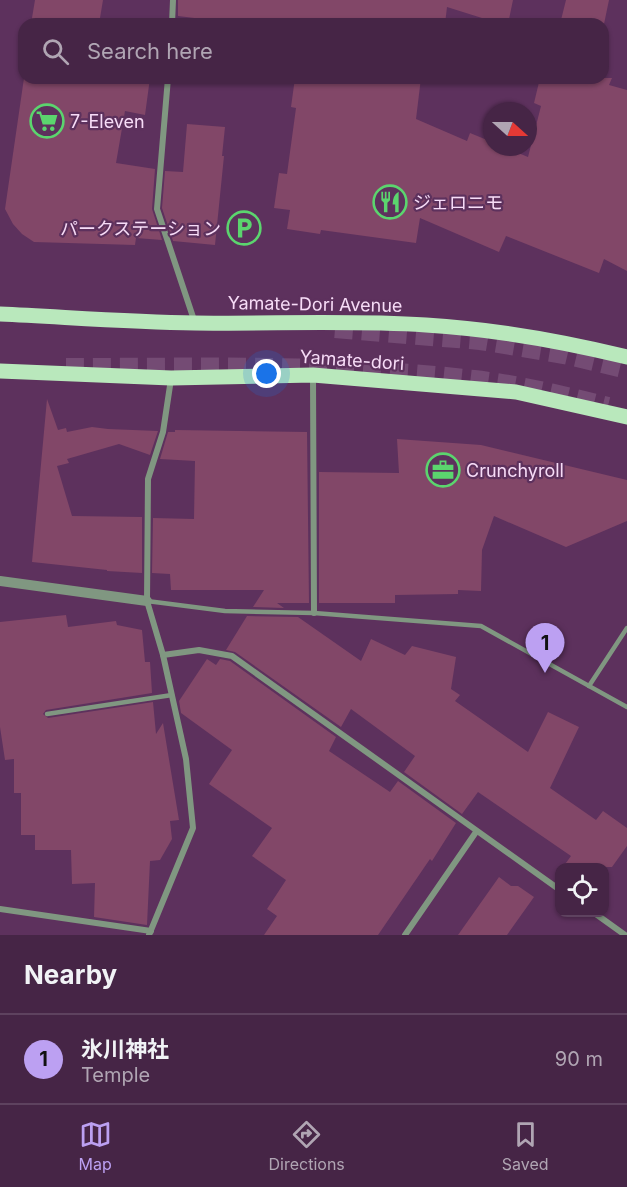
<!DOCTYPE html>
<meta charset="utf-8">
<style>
body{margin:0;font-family:Inter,"Noto Sans JP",sans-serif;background:#4d2d4d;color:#f1f3f6}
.controls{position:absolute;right:18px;bottom:18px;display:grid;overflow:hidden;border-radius:12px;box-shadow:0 2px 4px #0004}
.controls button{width:54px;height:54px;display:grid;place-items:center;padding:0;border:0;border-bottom:2px solid #5e425f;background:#462546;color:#f1f3f6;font:30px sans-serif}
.compass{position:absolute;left:483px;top:102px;width:54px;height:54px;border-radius:50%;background:#462546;box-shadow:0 2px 4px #0004;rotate:111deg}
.you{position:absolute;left:267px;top:374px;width:21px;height:21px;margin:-15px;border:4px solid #fff;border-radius:50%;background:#1a73e8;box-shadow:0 0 0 9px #1a73e833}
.badge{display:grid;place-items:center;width:39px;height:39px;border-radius:50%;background:#bca0f2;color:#111;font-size:20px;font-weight:700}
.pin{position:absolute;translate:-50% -50px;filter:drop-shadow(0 2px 3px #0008)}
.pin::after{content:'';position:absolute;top:32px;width:21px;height:18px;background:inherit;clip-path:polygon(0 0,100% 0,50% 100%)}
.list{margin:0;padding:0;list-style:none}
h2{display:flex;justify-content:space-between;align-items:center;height:78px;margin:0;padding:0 24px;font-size:26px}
h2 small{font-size:20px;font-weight:400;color:#b0a5b3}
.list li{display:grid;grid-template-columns:39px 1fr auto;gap:18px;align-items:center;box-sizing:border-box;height:90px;padding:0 24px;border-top:2px solid #5e425f}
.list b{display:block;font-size:22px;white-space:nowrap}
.list p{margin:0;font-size:20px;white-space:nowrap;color:#b0a5b3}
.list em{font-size:20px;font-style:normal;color:#b0a5b3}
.icon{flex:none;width:33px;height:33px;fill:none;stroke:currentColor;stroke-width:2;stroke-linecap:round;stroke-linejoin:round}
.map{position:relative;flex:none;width:627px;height:935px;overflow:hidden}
.search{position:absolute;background:#462546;box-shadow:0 2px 4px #0004;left:18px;right:18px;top:18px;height:66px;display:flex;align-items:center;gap:15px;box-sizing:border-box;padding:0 21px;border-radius:18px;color:#b0a5b3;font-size:22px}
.sheet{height:168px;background:#462546}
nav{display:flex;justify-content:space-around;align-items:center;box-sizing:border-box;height:84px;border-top:2px solid #5e425f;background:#462546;font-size:16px;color:#b0a5b3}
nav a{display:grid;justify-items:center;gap:3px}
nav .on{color:#bca0f2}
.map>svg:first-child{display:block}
</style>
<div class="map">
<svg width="627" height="935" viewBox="0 0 627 935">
<rect width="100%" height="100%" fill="#5d315d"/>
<!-- building -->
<g fill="#824768">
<path d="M 35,0 L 103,0 L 99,24 L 31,24 Z"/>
<path d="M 178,0 L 513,0 L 508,24 L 501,24 L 447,7 L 445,24 L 243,24 L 178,16 Z"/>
<path d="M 566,0 L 609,0 L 604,24 L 560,24 Z"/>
<path d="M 24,78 L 150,78 L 145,115 L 125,111 L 116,163 L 155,169 L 152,209 L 162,240 L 136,238 L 135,245 L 34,242 L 22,234 L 13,224 L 5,209 Z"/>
<path d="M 295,78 L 421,78 L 416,119 L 467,141 L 470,133 L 492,142 L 492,147 L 504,147 L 528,157 L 541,106 L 534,103 L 540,78 L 612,78 L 609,85 L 627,90 L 627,271 L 604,259 L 599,273 L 506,236 L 499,252 L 420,218 L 416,243 L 321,230 L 320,234 L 287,229 L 290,210 L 274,208 L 279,173 L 287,174 L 296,108 L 291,107 Z"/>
<path d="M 187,124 L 225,127 L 222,156 L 224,156 L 215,245 L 173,241 L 162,208 L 165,171 L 183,172 Z"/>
<path d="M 47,399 L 58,430 L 66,428 L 67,432 L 92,427 L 108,429 L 158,431 L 150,455 L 119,444 L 67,459 L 69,463 L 57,466 L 72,516 L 142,517 L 142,573 L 107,571 L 107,570 L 32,562 Z"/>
<path d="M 175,430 L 307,432 L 309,603 L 277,603 L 284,608 L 253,607 L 264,590 L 171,590 L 170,574 L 152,573 L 153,518 L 194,519 L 195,461 L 160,459 L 168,432 L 175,432 Z"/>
<path d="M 397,439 L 481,445 L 627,480 L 627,521 L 566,547 L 494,516 L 482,550 L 481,591 L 458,590 L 458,594 L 395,595 L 395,603 L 319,603 L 319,472 L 399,473 Z"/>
<path d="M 66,615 L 68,627 L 116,621 L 117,625 L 142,630 L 145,662 L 150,662 L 152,693 L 46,710 L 43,714 L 48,718 L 153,702 L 156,734 L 163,723 L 179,820 L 170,821 L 172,839 L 160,860 L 150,861 L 147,925 L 94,917 L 95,883 L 72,884 L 71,850 L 35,850 L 35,835 L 21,835 L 21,793 L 14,793 L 14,759 L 5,760 L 0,727 L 0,622 Z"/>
<path d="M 247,616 L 298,617 L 361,661 L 371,639 L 405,655 L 412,646 L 456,657 L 451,689 L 460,695 L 455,701 L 528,752 L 548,712 L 579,727 L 550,788 L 596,820 L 603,811 L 627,828 L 627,846 L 612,867 L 563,867 L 571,856 L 478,792 L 462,814 L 404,772 L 415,756 L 351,709 L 341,727 L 235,652 L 226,650 Z"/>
<path d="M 207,659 L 216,665 L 220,659 L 230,661 L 336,737 L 329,751 L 390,792 L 398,781 L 456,823 L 432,861 L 430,859 L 378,935 L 264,935 L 277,916 L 267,909 L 286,880 L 252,856 L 272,828 L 209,784 L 232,750 L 181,713 L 179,701 Z"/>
<path d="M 499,877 L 511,886 L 518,886 L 534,897 L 507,935 L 458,935 Z"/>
</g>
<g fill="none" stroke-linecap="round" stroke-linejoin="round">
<!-- motorway-tunnel -->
<g stroke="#744b74" stroke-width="18" stroke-dasharray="18 9" stroke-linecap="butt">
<path d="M 335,329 L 480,341 L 564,355 L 627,370"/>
<path d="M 66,367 C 201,367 339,363 474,379 C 519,384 564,395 608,406"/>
</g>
<!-- service -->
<g stroke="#809781" stroke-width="4.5">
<path d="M 147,601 L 225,611 L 314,613 L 481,626 L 627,707"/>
<path d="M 589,686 L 627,628"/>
<path d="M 47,714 L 172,695"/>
</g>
<!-- minor -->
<g stroke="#809781" stroke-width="6">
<path d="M 172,24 L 173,0"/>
<path d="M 168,78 L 157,209 L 195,323"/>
<path d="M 313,376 L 314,613"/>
<path d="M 163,655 L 199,650 L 232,656 L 560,890"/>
<path d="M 0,909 L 151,931"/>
<path d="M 593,912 L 625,935"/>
<path d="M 149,935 L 193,828 L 186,759 L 163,655 L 147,601 L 148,479 L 163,432 L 171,379"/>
<path d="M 405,935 L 476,832"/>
</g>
<!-- tertiary -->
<path stroke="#809781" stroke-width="10" d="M 0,581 L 147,601"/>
<!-- primary -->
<g stroke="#b9e8bc" stroke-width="15">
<path d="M 0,314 C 65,317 130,322 195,323 C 272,324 349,320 426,325 C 493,329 561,341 627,357"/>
<path d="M 0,371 L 171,378 L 313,375 L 516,392 L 627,417"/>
</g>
</g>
<!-- icons -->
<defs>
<symbol id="supermarket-ring" viewBox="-11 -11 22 22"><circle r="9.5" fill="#5d315d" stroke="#5bd56e" stroke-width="1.5"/><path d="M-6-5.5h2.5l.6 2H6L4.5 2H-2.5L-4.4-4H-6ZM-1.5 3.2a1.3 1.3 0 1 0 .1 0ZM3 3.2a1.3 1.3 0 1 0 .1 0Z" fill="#5bd56e"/></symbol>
<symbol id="restaurant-ring" viewBox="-11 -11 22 22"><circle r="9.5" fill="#5d315d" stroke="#5bd56e" stroke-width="1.5"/><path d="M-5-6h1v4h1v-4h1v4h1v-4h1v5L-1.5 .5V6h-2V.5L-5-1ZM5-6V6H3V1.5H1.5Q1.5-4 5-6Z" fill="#5bd56e"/></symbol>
<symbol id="parking-ring" viewBox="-11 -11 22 22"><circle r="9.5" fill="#5d315d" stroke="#5bd56e" stroke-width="1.5"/><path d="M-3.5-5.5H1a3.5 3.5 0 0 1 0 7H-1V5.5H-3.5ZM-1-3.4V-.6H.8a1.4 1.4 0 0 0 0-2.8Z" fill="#5bd56e"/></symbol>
<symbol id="office-ring" viewBox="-11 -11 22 22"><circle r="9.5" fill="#5d315d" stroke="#5bd56e" stroke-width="1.5"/><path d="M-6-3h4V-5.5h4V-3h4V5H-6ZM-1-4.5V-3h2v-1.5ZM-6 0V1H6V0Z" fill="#5bd56e"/></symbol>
</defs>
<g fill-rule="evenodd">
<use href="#supermarket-ring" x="28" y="102" width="38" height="38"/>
<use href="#restaurant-ring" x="371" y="183" width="38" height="38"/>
<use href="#parking-ring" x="225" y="209" width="38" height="38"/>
<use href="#office-ring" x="424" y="451" width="38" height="38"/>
</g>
<g text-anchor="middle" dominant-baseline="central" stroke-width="4.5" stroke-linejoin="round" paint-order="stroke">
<!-- poi labels -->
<g font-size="18" fill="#f7dcf7" stroke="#5d315d" text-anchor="start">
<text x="70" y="121">7-Eleven</text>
<text x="413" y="202">ジェロニモ</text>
<text x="221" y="228" text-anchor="end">パークステーション</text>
<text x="466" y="470">Crunchyroll</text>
</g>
<!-- street labels -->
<g font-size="18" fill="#f7dcf7" stroke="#5d315d">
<text transform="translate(315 304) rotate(1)">Yamate-Dori Avenue</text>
<text transform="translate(352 360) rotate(4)">Yamate-dori</text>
</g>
</g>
</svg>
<div class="controls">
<button><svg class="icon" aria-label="locate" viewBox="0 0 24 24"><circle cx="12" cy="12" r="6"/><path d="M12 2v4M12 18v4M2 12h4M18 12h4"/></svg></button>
</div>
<svg class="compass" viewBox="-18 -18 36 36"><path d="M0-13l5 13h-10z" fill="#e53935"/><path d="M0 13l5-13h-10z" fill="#b0a5b3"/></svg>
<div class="you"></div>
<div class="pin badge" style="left:545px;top:673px">1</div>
<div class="search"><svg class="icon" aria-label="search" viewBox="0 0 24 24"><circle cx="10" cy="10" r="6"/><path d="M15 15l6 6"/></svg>Search here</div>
</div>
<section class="sheet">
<h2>Nearby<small></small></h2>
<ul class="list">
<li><span class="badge">1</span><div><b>氷川神社</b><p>Temple</p></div><em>90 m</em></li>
</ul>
</section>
<nav>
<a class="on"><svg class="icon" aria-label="map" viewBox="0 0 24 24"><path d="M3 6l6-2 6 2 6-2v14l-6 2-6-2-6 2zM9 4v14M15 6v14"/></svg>Map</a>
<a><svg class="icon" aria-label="directions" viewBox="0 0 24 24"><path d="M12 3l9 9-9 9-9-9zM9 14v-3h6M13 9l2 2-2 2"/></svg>Directions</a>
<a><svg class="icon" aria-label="saved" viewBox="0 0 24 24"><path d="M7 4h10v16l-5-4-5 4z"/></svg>Saved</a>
</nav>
